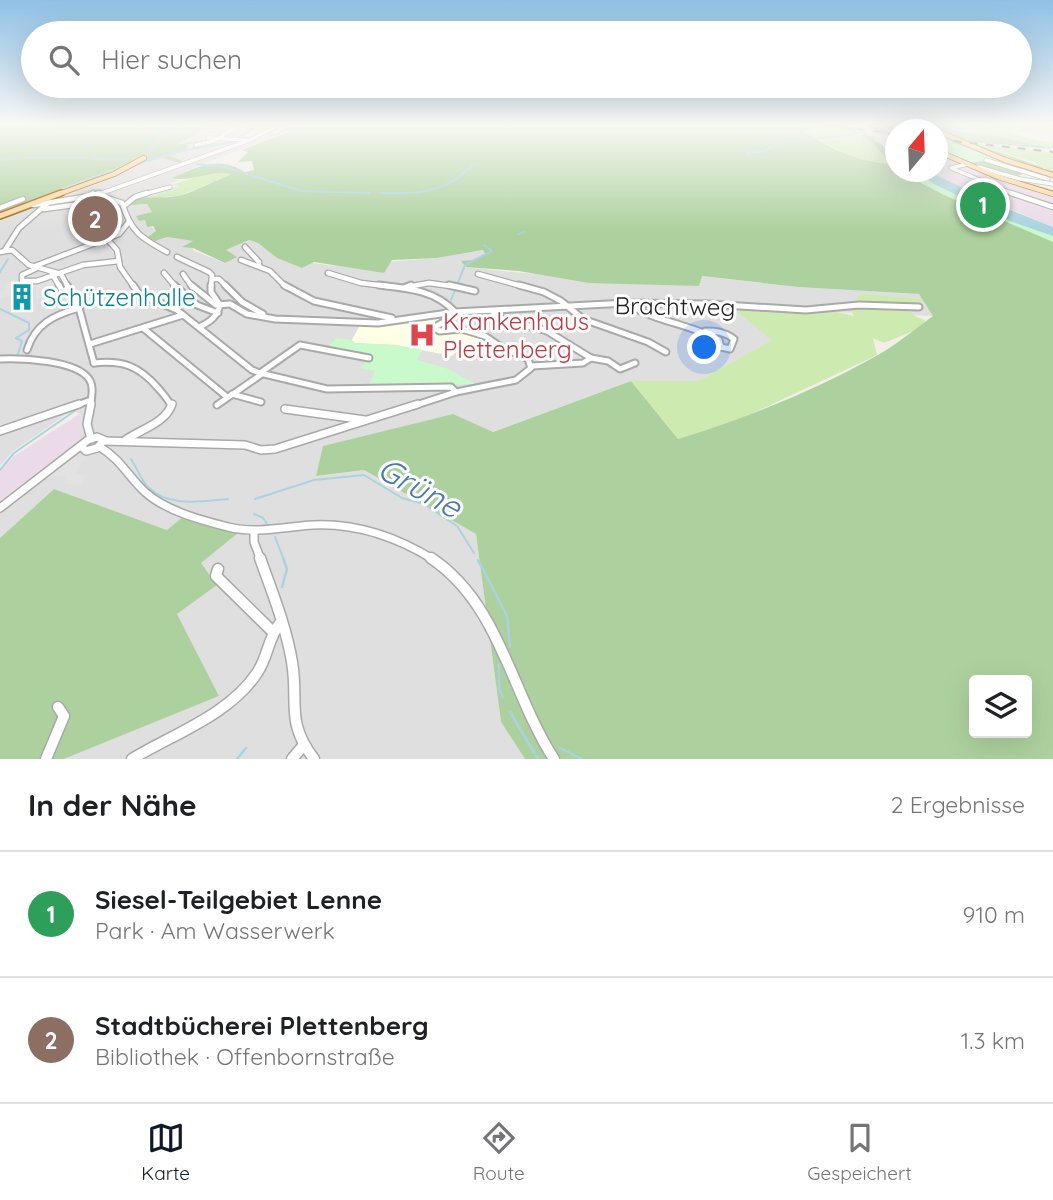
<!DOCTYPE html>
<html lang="de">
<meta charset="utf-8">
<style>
body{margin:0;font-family:Quicksand,sans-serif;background:#f6f6f6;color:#202124}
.controls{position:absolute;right:21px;bottom:21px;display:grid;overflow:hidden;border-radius:7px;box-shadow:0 7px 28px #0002}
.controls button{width:63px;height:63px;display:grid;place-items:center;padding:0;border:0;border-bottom:2px solid #e0e0e0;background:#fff;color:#202124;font:35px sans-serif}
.compass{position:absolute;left:885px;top:119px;width:63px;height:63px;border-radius:50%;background:#fff;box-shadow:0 7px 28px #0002;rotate:19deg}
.you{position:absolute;left:705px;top:348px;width:24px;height:24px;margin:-18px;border:5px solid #fff;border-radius:50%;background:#1a73e8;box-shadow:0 0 0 10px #1a73e833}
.badge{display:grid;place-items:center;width:46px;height:46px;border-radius:50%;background:#111827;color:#fff;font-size:23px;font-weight:700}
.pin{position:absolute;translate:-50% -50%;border:4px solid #fff;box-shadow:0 2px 7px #0006}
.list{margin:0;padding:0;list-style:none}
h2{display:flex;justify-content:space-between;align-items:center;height:91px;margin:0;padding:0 28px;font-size:30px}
h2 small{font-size:23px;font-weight:400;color:#757577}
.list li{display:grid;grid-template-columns:46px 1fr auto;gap:21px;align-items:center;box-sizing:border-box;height:126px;padding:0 28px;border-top:2px solid #e0e0e0}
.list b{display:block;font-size:26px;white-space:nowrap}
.list p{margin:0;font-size:23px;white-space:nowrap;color:#757577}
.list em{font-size:23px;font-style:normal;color:#757577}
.icon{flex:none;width:38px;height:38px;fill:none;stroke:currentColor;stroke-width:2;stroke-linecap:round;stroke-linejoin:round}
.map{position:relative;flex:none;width:1053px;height:759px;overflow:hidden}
.search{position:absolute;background:#fff;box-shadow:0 7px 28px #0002;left:21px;right:21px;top:21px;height:77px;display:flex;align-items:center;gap:18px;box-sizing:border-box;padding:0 24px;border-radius:38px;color:#757577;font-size:26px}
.sheet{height:343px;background:#fff}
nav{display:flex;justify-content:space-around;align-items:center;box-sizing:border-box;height:98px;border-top:2px solid #e0e0e0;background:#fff;font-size:19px;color:#757577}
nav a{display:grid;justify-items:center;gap:4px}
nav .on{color:#111827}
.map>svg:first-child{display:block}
</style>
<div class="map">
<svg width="1053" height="759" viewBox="0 0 1053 759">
<rect width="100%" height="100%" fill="#f2efe9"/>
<!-- residential -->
<path fill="#e0dfdf" d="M 208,124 L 257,124 L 234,138 L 261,135 L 253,140 L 283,129 L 292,130 L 195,167 L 173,178 L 179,180 L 147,194 L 178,186 L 182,188 L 145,198 L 138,205 L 147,204 L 152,212 L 145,220 L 156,231 L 149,237 L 155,241 L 167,237 L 194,241 L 190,244 L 194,251 L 225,263 L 226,250 L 249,240 L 258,243 L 277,258 L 334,266 L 437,258 L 484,250 L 485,254 L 473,260 L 462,261 L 466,267 L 513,272 L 699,286 L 701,276 L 798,287 L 919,294 L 934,316 L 734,308 L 773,340 L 698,381 L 631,381 L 492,432 L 453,414 L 324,446 L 316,476 L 364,470 L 476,534 L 501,722 L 525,759 L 64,759 L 219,696 L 177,614 L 217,585 L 201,563 L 167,530 L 54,489 L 0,538 L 0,511 L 33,484 L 82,433 L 81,413 L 76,413 L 84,404 L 78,406 L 12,452 L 0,466 L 0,220 L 144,162 L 162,158 L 179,163 L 181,161 L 167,156 L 188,150 L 186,144 L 173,146 L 190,138 Z"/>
<!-- industrial -->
<g fill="#ebdbe8">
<path d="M 938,151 L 1053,194 L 1053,227 L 940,179 L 930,172 L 937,172 Z"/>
<path d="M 81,413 L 82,433 L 79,443 L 0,505 L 0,472 L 14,456 Z"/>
</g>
<!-- education -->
<path fill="#ffffe5" d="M 431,317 L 485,333 L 503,344 L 476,345 L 457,351 L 452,356 L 396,345 L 355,343 L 352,340 L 360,325 L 397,323 Z"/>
<!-- grass -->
<g fill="#cdebb0">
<path d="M 794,124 C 820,124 857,124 876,145 C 881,150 885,158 889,164 L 862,162 L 811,136 Z"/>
<path d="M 932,124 L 1025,124 L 1033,127 L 1029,132 L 1009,131 L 1023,137 L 1053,143 L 1053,149 L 988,134 L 960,132 Z"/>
<path d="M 972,143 L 1053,153 L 1053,174 L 1034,162 Z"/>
<path d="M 225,172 L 232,175 L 178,196 C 166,195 157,201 145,198 L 181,188 L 177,185 L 166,187 L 195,177 Z"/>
<path d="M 862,294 L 922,299 L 921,305 L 894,305 L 908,309 L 915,316 L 925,320 L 923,327 L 884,343 L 873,338 L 877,355 L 732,423 L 678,439 L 631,381 L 698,381 L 772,340 L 732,308 L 837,312 L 854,316 L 851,310 L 856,307 L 857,297 Z"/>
</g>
<!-- forest -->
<g fill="#add19e" fill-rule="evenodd">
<path d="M 0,124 L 208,124 L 190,138 L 175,145 L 198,141 L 187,145 L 188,150 L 169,156 L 183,161 L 180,163 L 162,158 L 144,162 L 147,159 L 140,159 L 0,212 Z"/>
<path d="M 283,124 L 292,124 L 289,126 L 302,127 L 307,124 L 794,124 C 823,145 852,161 889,164 C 872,134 852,130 821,124 L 854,124 L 895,155 L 895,172 L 916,172 L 1053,236 L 1053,759 L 525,759 L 501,722 L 476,534 L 364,470 L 316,476 L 323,446 L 453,414 L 493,432 L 631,381 L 678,439 C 746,418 814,391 876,356 C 896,345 915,329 933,316 L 919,294 L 798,287 L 702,276 L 699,286 L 589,283 L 519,271 L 466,267 L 461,261 L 473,260 L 485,254 L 483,250 L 437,258 L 392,260 L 384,273 L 314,262 L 302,268 L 277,258 L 258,243 L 249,240 L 226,250 L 237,257 L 225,263 L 193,248 L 182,247 L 193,241 L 167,237 L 155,241 L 148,237 L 156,231 L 153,226 L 147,227 L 145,220 L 139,221 L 136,216 L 152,212 L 147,204 L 131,205 L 130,201 C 145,195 162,199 178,196 C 192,193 216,180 231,175 C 218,168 191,183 172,178 C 198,166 220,156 245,172 L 254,170 L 252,161 L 238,162 L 248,152 L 242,150 L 291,131 L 283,129 L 264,135 ZM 974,680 L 1027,680 L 1027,733 L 974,733 Z"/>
<path d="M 865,124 L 932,124 L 960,132 L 988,134 L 1053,149 L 969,142 L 1042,167 L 1045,172 L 1053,174 L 1053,178 L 1028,172 L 1013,178 L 1053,190 L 1053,194 L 938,150 L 937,130 L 895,130 L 895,136 L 882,134 Z"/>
<path d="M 54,489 L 167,530 L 183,517 L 238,533 L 201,563 L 217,585 L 177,614 L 219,696 L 64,759 L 0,759 L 0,538 Z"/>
</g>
<!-- park -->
<g fill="#c8facc">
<path d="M 941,134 L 950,138 L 947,139 C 968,150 988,154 1012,163 L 1003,165 L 988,160 L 971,163 L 938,150 L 937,135 Z"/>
<path d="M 900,172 L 929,172 L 983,199 L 1053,227 L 1053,242 L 944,195 Z"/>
<path d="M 336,338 L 352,340 L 355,343 L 396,345 L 423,350 L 417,360 L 446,368 L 476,384 L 368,387 L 375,371 L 360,368 L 372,356 L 327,349 Z"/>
</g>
<!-- parking -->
<g fill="#e2e2e2">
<path d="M 67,273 L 80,302 L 75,302 L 71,290 L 36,299 L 36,287 L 0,298 L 0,292 L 6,289 L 7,283 L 18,278 L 22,282 L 37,282 Z"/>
<path d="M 73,456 L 87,457 L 76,473 L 89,476 L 78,486 L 63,483 L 66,479 L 64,477 L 47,475 Z"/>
</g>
<!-- water -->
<path fill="#aad3df" d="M 916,172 L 930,172 L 993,203 L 1053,227 L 1053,236 L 1012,222 L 934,184 Z"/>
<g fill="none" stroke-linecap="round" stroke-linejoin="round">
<!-- stream-far1 -->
<g stroke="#aad3df" stroke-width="2">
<path d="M 132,127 L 195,125"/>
<path d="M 849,135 L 859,133 L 875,138"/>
<path d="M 811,139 L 838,136"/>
<path d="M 752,152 L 762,152 L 780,143 L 808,140"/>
<path d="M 747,155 L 750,155 L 748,152"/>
<path d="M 26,158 L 85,158"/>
<path d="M 93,159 L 127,160"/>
<path d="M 0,160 L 17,158"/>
<path d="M 197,164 L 222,167"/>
<path d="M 223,167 L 243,172"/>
<path d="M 469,170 L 472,164"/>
<path d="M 244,173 L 302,191 L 370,193"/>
<path d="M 381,193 C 412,194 442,194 466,171"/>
<path d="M 519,234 L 524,232"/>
<path d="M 0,272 L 8,259"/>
<path d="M 457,285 L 465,265 L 492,251 L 484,245"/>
<path d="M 451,300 L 455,290"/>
<path d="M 0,309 L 29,323 L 29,330 L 16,338 L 22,341 L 18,354"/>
<path d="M 131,459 C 137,468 141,480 148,487 C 169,508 202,501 228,499"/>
<path d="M 0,470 L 14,453 L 79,408"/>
<path d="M 255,499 L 314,480 L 364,475 L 402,498 L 424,504 L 457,526 L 474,553"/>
<path d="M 254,514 L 263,518 L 267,524"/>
<path d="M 275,537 L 284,560"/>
</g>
<!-- stream -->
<g stroke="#aad3df" stroke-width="2.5">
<path d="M 478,560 L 507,616 L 510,646"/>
<path d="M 282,587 L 287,569 L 283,558"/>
<path d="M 499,664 L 499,689 L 503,698"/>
<path d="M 510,712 L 538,759"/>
<path d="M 560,748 L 582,759"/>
<path d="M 237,759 L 246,748"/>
</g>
<!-- canal -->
<path stroke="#aad3df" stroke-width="2.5" d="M 933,128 L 963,135"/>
<!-- river -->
<g fill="#aad3df" fill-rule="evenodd">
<path d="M 256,124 L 260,124 L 235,143 L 186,151 L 120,170 L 62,192 L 57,191 L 116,168 L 185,149 L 232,141 Z"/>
<path d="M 924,124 L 929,124 L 936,128 L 932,129 Z"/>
<path d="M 28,207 L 33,208 L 7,218 L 2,217 Z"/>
</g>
<!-- major-tunnel -->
<path stroke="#c8c6c1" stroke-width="4.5" stroke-dasharray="4.5 2" stroke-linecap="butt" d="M 144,158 L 160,139 L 180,124"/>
<defs>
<g id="minor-far4">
<path d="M 274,133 L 291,124"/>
<path d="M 208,138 L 247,140"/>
<path d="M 196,145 L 214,141 L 240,124"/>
<path d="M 986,160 L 1048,179"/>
<path d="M 968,164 L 951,168 L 1016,195"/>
<path d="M 978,167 L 1020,179 L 1053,184"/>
<path d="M 102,193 L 250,140 L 281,124"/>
<path d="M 91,195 L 102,194 L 95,195"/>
<path d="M 141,195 L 170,187"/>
</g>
<g id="minor-far3">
<path d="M 93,193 L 90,196 L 102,194 L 98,193"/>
<path d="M 1011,193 L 1053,207"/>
<path d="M 96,199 L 104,197 L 122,203 C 131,232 141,238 167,252"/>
<path d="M 96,202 L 105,208 L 103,218 L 107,239"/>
<path d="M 33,205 L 90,196"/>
<path d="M 124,206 L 135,197 L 147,193"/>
<path d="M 0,208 L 23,199"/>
<path d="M 44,209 L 96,202"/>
<path d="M 107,239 L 117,250 L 120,267 L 134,287"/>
<path d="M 245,247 L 259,262 L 259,266"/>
<path d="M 5,250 L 19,228 L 48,203"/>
<path d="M 0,252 L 12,250 L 29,265 L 61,274 L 68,287"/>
<path d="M 177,257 L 209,272 L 212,275 L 211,287"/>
<path d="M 241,260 L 270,271 L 286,287"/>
<path d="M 35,266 L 119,234 L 128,223"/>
<path d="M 37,268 L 22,275 L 22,281 L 37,281 L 83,265 L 119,261"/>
<path d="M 164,273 L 176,287"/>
<path d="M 328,273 L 361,283 L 394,287"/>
<path d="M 52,274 L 60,287"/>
<path d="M 183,274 L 192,287"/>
<path d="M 478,274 L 525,287"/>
<path d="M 212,279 L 219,279 L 227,287"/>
<path d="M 407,287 L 429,283 L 458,287"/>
</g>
<g id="minor-far2">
<path d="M 59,285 L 62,291 L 69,289"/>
<path d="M 67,285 L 79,308 L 94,363"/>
<path d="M 133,285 L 140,295 L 177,310 L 252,370 L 260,373 L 327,389 L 451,387 L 456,392"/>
<path d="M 174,285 L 197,305 L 218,313"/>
<path d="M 191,285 L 216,305 L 230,304 L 247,314 L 275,319 L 378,323 L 455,312 L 627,303 L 708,304 L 806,310 L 859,305 L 919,307"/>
<path d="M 225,285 L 242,302 L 263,314"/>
<path d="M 284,285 L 314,301 L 392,318"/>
<path d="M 379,285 C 407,288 435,290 455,312"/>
<path d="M 449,285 L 475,291"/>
<path d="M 519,285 L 544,292 L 561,301 L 583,319 L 648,342 L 666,352"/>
<path d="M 404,288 L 411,285"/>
<path d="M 628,304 C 656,322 690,324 719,340 L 721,347 L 730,349 L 734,339 C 725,332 716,331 705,331"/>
<path d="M 493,312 L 499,318 L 547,331 L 591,358 L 583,363 L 532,366"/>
<path d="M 199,327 C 210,322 217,317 220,305 L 211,292 L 211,285"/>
<path d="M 143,328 L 227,397"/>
<path d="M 90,344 L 183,315"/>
<path d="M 27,350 C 35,324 54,315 79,308"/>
<path d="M 591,358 L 608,361 L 620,369 L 635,363"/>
<path d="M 0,359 C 21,358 76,360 89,379 C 94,386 92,398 90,406"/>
<path d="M 94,363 C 123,360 139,366 158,388 C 163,394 169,400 171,406"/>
<path d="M 260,373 L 300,345 L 369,358"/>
<path d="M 232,394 L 261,402"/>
<path d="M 217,405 L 262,374"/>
<path d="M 74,406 L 91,400"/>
<path d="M 413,406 L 456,392 L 516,380 L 531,368 L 528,359 L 501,347 L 485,336 L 442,323 L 433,328 L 440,331 L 460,329"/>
</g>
<g id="minor-far1">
<path d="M 91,404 L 87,424 L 91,439"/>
<path d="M 285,409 L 365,420"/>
<path d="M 0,431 L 79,404"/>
<path d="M 104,441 L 245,445 L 261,450 L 275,449 L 418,404"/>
<path d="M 124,441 C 140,429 165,424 172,404"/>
<path d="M 100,447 C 120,459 129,477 145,492 C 166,511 201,520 228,527 C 257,534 284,527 313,525 C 357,523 397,537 434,560"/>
<path d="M 0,508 L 88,440 L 97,437 L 104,440 L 97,448 L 86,451 L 82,447"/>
<path d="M 254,531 L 254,542 L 261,560"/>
</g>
<g id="minor">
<path d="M 260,558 C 272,592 286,626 292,662 C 299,703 285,721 314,759"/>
<path d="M 431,558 C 500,604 511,693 554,759"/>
<path d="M 218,569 L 216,576 L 272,631"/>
<path d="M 46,759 L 64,716 L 58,707"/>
<path d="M 132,759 C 173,734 229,715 257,673 C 268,657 268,638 280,623"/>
<path d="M 292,759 L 303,746"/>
</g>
<g id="major-far1">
<path d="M 871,124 L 895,132"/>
<path d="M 921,124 L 933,130"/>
<path d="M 937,131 L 1005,160 L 1053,175"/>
<path d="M 937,151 L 998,177 L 1053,194"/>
<path d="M 56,195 L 114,174 L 144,158"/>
</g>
<path id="major" d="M 0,216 L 61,193"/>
</defs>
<!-- minor-far4 casing -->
<use href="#minor-far4" stroke="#a9a9a9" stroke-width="5"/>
<!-- minor-far3 casing -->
<use href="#minor-far3" stroke="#a9a9a9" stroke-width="7"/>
<!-- minor-far2 casing -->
<use href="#minor-far2" stroke="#a9a9a9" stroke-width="9"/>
<!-- minor-far1 casing -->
<use href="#minor-far1" stroke="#a9a9a9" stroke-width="10"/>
<!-- minor casing -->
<use href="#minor" stroke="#a9a9a9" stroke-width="13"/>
<!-- major-far1 casing -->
<use href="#major-far1" stroke="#a06b00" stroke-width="6"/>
<!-- major casing -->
<use href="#major" stroke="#a06b00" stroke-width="8"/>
<!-- minor-far4 -->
<use href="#minor-far4" stroke="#fff" stroke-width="3.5"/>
<!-- minor-far3 -->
<use href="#minor-far3" stroke="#fff" stroke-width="4.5"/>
<!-- minor-far2 -->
<use href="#minor-far2" stroke="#fff" stroke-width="5"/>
<!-- minor-far1 -->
<use href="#minor-far1" stroke="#fff" stroke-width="7"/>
<!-- minor -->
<use href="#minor" stroke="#fff" stroke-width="10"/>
<!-- major-far1 -->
<use href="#major-far1" stroke="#fcd6a4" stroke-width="4.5"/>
<!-- major -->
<use href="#major" stroke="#fcd6a4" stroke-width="5"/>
<!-- rail -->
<g stroke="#707070" stroke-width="2" stroke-dasharray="8 8" stroke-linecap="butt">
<path d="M 825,124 L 895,134"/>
<path d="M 954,141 L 1053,152"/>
</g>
</g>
<!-- sky -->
<linearGradient id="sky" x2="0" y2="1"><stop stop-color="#8fc0e4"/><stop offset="0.54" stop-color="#f9f8f5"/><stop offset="1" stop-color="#f9f8f5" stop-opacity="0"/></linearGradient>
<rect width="1053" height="230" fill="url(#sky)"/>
<!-- icons -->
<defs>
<symbol id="building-bare" viewBox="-9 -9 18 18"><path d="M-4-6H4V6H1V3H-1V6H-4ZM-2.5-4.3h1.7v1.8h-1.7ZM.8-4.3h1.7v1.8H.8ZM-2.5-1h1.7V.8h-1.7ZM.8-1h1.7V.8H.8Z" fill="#0f9aa8" stroke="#fff" stroke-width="2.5" paint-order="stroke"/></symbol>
<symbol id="hospital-bare" viewBox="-9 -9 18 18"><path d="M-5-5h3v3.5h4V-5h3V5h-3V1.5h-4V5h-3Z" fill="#e0444e" stroke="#fff" stroke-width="2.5" paint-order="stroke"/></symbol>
</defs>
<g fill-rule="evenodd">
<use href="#building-bare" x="3" y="278" width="38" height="38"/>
<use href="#hospital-bare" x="403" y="316" width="38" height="38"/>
</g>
<g text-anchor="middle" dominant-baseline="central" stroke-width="6" stroke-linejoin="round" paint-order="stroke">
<!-- culture labels -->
<g font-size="24" fill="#0d838f" stroke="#fff" text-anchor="start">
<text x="43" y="297">Schützenhalle</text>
</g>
<!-- street labels -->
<g font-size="24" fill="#222" stroke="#fff">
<text transform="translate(675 306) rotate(1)">Brachtweg</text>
</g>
<!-- health labels -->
<g font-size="24" fill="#be3a42" stroke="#fff" text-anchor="start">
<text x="443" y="321">Krankenhaus<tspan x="443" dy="28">Plettenberg</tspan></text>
</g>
<!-- near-water labels -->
<g font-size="32" font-style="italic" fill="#4a7aab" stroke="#fff">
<text transform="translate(420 487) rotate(29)">Grüne</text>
</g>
</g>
</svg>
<div class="controls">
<button><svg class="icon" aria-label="layers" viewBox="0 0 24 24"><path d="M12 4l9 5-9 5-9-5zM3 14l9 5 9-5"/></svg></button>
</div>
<svg class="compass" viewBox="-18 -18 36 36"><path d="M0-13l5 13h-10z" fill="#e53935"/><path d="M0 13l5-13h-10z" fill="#757577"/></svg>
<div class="you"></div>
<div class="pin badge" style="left:983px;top:205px;background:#2e9e5b">1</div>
<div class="pin badge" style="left:95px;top:219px;background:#8d6e63">2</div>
<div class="search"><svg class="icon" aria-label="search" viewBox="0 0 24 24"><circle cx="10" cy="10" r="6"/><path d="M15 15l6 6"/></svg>Hier suchen</div>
</div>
<section class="sheet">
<h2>In der Nähe<small>2 Ergebnisse</small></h2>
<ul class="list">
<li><span class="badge" style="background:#2e9e5b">1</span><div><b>Siesel-Teilgebiet Lenne</b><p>Park · Am Wasserwerk</p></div><em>910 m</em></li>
<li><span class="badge" style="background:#8d6e63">2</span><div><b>Stadtbücherei Plettenberg</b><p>Bibliothek · Offenbornstraße</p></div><em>1.3 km</em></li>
</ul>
</section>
<nav>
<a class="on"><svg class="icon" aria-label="map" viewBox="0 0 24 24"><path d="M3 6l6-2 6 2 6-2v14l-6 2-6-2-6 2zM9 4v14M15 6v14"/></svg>Karte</a>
<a><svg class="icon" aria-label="directions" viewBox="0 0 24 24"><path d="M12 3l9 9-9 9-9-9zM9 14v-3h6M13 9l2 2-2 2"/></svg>Route</a>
<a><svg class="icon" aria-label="saved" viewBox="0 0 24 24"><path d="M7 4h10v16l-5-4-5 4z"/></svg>Gespeichert</a>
</nav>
